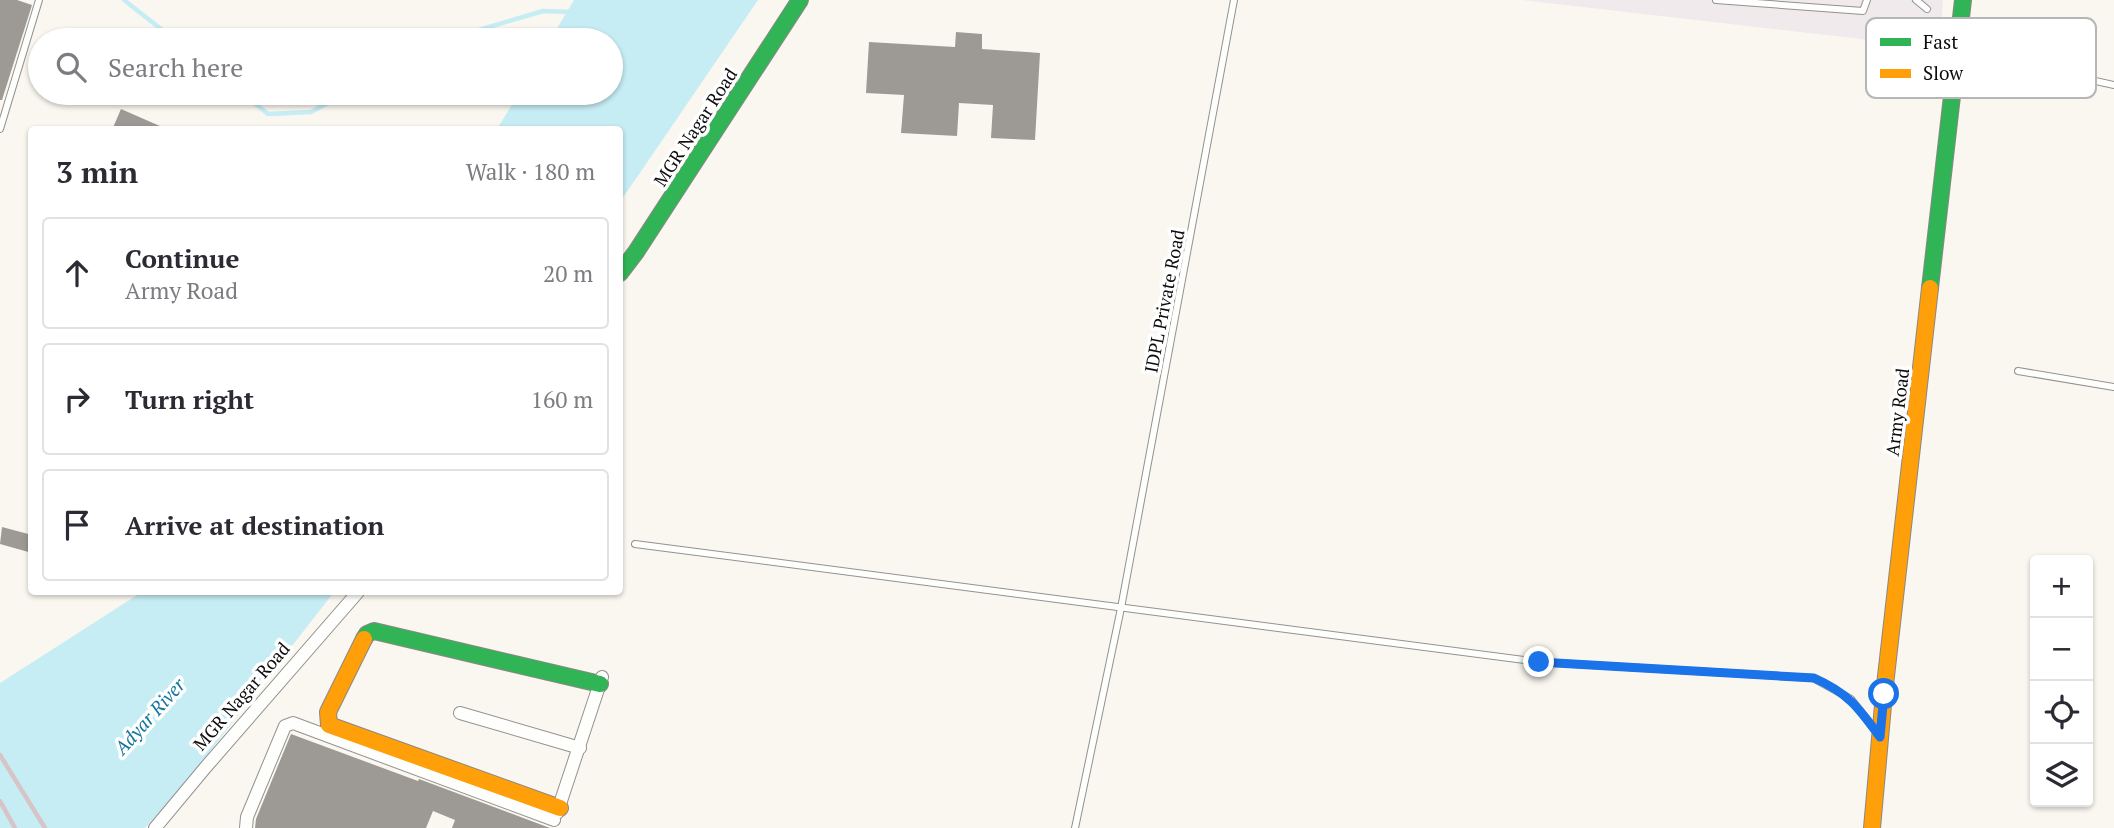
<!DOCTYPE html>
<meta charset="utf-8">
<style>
body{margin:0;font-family:"PT Serif",serif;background:#f2f2f3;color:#2b2b33}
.controls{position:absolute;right:21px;bottom:21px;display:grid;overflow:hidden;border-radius:7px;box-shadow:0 2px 5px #0004}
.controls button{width:63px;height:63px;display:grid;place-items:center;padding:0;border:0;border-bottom:2px solid #e1e1e2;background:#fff;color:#2b2b33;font:35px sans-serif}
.stop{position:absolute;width:21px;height:21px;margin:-16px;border:5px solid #1a73e8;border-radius:50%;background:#fff}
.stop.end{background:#1a73e8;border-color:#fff;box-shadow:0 2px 7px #0008}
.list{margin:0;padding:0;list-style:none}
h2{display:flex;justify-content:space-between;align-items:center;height:91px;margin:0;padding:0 28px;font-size:30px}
h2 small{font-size:23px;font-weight:400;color:#7c7c81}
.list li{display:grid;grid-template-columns:46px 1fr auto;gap:21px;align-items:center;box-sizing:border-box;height:112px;margin:0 14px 14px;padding:0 14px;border:2px solid #e1e1e2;border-radius:7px}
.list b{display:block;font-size:26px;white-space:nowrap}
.list p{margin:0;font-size:23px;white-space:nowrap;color:#7c7c81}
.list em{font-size:23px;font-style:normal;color:#7c7c81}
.icon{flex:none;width:38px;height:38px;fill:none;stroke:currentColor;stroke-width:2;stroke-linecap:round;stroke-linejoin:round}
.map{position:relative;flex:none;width:2114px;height:828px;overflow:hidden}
.search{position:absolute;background:#fff;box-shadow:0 2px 5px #0004;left:28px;top:28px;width:595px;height:77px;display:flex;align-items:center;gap:18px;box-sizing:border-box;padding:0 24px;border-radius:38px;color:#7c7c81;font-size:26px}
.panel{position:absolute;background:#fff;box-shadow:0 2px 5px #0004;left:28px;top:126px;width:595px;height:469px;border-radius:7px}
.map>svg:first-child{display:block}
</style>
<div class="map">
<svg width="2114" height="828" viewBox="0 0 2114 828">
<rect width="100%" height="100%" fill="#faf7f0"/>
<!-- industrial -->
<path fill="#f0eaed" d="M 1522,0 L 1943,0 L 1940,48 Z"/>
<!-- water -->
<g fill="#c6ecf4">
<path d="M 574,0 L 758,0 L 620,202 L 620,130 L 497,129 L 519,93 L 611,93 L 611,40 L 550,40 Z"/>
<path d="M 142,592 L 334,592 L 176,795 L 145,828 L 0,828 L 0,683 Z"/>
</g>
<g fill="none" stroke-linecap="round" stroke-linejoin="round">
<!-- stream -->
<g stroke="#c6ecf4" stroke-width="4.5">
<path d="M 124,0 L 175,40"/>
<path d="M 445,40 L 543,11 L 573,12"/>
<path d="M 242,93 L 268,114 L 311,112 L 346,93"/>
</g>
</g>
<!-- building -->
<g fill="#9d9a96">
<path d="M 0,0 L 17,0 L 32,5 L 2,100 L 0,100 Z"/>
<path d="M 956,32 L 982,34 L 982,49 L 1040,53 L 1035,140 L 991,138 L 993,105 L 959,103 L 957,136 L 901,133 L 904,95 L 866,93 L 869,42 L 955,47 Z"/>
<path d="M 121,109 L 169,130 L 112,130 Z"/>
<path d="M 2,527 L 32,535 L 32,553 L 0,544 Z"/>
<path d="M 291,734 L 418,781 L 419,779 L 550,828 L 452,828 L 455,820 L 433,811 L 426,828 L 255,828 L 256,819 Z"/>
</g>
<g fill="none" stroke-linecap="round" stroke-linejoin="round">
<defs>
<g id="lane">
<path d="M 1716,0 L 1863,11 L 1867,0"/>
<path d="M 1916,0 L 1927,9"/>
<path d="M 1960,51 L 2114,85"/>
<path d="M 0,129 L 39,0"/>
<path d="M 2018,371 L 2114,387"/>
<path d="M 635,544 L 1539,662 L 1813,678 L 1851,699 L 1877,733"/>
<path d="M 1075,828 L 1121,608 L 1234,0"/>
</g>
<g id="street">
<path d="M 460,713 L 580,748"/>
<path d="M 557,813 L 602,677"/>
<path d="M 155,828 L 205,768 L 358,592"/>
<path d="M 246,828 L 247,817 L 285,726 L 293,723 L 554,820"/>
</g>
<g id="fast">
<path d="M 620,273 L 636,252 L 800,0"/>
<path d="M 1930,288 L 1963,0"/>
<path d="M 364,639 L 367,634 L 374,631 L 600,684"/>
</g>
<g id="slow">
<path d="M 364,639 L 328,712 L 329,725 L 560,808"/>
<path d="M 1872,828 L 1884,694 L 1930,288"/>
</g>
</defs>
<!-- lane casing -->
<use href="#lane" stroke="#93928f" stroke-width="8"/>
<!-- street casing -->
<use href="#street" stroke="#93928f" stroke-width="14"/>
<!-- fast casing -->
<use href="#fast" stroke="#8a8885" stroke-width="18"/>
<!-- slow casing -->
<use href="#slow" stroke="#8a8885" stroke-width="18"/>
<!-- lane -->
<use href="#lane" stroke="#fefefd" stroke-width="6"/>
<!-- street -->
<use href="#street" stroke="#fefefd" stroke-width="12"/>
<!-- fast -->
<use href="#fast" stroke="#30b455" stroke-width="16"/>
<!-- slow -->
<use href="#slow" stroke="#ff9f0a" stroke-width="16"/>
<!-- rail -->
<g stroke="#d6c4c6" stroke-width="4.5">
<path d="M 0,755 L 45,828"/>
<path d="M 0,801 L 15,828"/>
</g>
</g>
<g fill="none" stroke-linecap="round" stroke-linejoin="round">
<!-- route -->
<path stroke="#1a73e8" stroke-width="9" d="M 1539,662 L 1814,678 C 1848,693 1858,707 1880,737 L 1884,694"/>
</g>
<g text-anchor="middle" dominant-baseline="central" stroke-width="7" stroke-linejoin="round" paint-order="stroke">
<!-- street labels -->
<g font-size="18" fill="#0c0c0c" stroke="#fff">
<text transform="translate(695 127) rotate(-57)">MGR Nagar Road</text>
<text transform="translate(1164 301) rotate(-79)">IDPL Private Road</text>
<text transform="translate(1897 412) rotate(-83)">Army Road</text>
<text transform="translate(241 696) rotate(-49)">MGR Nagar Road</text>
</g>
<!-- water labels -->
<g font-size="19" font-style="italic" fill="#15779e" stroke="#fff">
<text transform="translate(149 716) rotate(-48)">Adyar River</text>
</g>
</g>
<!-- legend -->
<rect x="1866" y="18" width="230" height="80" rx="10" fill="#fff" stroke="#b6b6b6" stroke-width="2"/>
<rect x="1880" y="38" width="31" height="8" fill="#30b455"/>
<rect x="1880" y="69" width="31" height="9" fill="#ff9f0a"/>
<g font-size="19" fill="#0c0c0c">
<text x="1923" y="49">Fast</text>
<text x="1923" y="80">Slow</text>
</g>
</svg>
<div class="controls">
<button>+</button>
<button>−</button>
<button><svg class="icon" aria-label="locate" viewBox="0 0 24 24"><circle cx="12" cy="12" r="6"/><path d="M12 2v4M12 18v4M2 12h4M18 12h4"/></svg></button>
<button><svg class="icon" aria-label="layers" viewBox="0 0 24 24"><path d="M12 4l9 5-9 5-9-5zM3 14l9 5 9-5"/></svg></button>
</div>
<div class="stop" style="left:1884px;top:694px"></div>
<div class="stop end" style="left:1539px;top:662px"></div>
<div class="search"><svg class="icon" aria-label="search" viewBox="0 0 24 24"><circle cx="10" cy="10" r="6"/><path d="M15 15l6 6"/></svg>Search here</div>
<section class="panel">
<h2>3 min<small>Walk · 180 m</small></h2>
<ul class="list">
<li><svg class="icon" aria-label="ahead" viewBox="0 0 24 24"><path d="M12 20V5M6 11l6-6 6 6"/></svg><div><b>Continue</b><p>Army Road</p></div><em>20 m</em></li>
<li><svg class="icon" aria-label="right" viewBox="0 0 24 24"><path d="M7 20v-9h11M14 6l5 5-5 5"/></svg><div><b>Turn right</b></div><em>160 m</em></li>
<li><svg class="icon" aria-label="arrive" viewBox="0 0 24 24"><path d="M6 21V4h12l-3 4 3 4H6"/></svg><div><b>Arrive at destination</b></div></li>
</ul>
</section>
</div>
